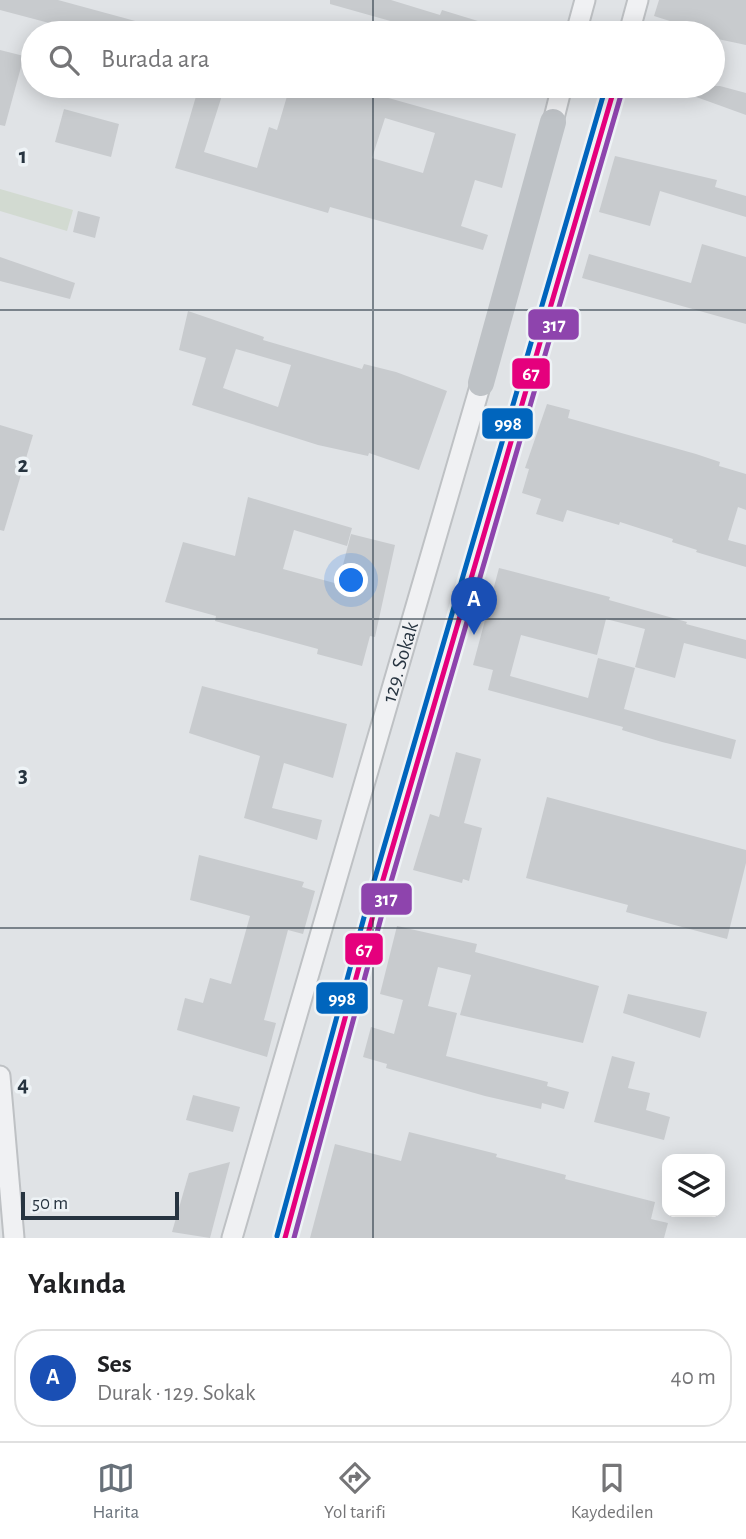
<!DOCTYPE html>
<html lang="tr">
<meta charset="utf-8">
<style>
body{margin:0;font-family:"Alegreya Sans",sans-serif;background:#f6f6f6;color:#202124}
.controls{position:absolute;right:21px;bottom:21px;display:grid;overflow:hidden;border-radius:14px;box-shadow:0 4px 18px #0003}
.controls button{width:63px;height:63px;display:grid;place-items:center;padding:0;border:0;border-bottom:2px solid #e0e0e0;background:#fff;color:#202124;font:35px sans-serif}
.scale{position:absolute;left:21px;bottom:18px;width:158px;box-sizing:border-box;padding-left:7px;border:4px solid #273440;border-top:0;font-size:19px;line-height:24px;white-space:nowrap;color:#273440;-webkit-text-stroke:5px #eef3f6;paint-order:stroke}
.you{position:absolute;left:352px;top:581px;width:24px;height:24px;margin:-18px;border:5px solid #fff;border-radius:50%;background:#1a73e8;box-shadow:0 0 0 10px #1a73e833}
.badge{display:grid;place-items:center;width:46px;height:46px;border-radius:50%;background:#68717a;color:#fff;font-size:23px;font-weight:700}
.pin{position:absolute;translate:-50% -58px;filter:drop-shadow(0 2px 4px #0008)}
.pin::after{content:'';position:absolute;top:37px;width:24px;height:21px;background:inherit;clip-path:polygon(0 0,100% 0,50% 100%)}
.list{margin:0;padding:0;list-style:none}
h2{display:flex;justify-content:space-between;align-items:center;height:91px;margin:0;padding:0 28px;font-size:30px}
h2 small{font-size:23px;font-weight:400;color:#757577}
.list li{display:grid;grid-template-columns:46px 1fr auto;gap:21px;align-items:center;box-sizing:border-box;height:98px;margin:0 14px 14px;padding:0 14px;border:2px solid #e0e0e0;border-radius:28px}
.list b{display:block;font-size:26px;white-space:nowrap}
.list p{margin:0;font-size:23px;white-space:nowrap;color:#757577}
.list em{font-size:23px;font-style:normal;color:#757577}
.icon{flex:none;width:38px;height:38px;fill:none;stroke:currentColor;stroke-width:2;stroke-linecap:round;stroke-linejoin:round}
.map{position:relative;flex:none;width:746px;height:1238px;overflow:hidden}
.search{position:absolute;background:#fff;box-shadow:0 4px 18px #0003;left:21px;right:21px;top:21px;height:77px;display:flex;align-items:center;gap:18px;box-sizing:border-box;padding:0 24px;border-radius:38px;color:#757577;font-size:26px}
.sheet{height:203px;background:#fff}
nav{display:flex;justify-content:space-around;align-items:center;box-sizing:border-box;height:98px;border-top:2px solid #e0e0e0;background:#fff;font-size:19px;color:#757577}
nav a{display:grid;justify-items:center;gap:4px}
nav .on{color:#68717a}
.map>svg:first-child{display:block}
</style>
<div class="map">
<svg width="746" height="1238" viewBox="0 0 746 1238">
<rect width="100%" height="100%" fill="#e0e3e6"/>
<!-- green -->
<path fill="#d2dad1" d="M 0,189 L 73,210 L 67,231 L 0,211 Z"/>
<!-- building -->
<g fill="#c8cbce" fill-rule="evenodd">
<path d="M 0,0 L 58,0 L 161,28 L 160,33 L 87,33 L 0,10 Z"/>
<path d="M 330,0 L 391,0 L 440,15 L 442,10 L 504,29 L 504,33 L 433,33 L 330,4 Z"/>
<path d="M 659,0 L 746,0 L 746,45 L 713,38 L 713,33 L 694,33 L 695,29 L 654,16 Z"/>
<path d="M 0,50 L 24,56 L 5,126 L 0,125 Z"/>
<path d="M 199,86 L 225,86 L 204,152 L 257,168 L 269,127 L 277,130 L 290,86 L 346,86 L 516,134 L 502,188 L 475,180 L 461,226 L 488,235 L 483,250 L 330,207 L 328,213 L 175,168 ZM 385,118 L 435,133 L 423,173 L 372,158 Z"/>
<path d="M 678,86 L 720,86 L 746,93 L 746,115 L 677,90 Z"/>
<path d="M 64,109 L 119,124 L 111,157 L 55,142 Z"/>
<path d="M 615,156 L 717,180 L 715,187 L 746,196 L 746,217 L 660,191 L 650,226 L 599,212 Z"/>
<path d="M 78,211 L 100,217 L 95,238 L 73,232 Z"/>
<path d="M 702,244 L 746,257 L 746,324 L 582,278 L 589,254 L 691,283 Z"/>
<path d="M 0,257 L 75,283 L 70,299 L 0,281 Z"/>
<path d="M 188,311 L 264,337 L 263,340 L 362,369 L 364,364 L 396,372 L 447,391 L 419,470 L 369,453 L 368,456 L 318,445 L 192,405 L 206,358 L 179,350 ZM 236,349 L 291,365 L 278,407 L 223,388 Z"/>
<path d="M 547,404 L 570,410 L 568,418 L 696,454 L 720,462 L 719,466 L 746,474 L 746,510 L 738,507 L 728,540 L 746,545 L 746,567 L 696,552 L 697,550 L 672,542 L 673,539 L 620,522 L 619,525 L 567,510 L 563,522 L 536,514 L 541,499 L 522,493 L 529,469 L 525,468 Z"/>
<path d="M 0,425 L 33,435 L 4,531 L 0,530 Z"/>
<path d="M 248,497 L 352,528 L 347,546 L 294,530 L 283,569 L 338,584 L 351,534 L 395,545 L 375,637 L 370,636 L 362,666 L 317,654 L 318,649 L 215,621 L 216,616 L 165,602 L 183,542 L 235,556 Z"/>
<path d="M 499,568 L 610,597 L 609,600 L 687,622 L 686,624 L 746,640 L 746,659 L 684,643 L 675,678 L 635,667 L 645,629 L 606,619 L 597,655 L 521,635 L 510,676 L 588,698 L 598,658 L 635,668 L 624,709 L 736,740 L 731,759 L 662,742 L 622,730 L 623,727 L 488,690 L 493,670 L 473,665 Z"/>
<path d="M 202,686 L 347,724 L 333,778 L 284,763 L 272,808 L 322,820 L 317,840 L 244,818 L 260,756 L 189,733 Z"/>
<path d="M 456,752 L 481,759 L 464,823 L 482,828 L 469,881 L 463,879 L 462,883 L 413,870 L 430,814 L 439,817 Z"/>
<path d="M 547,797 L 746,850 L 746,863 L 727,939 L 626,912 L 628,905 L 526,878 Z"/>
<path d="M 199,855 L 304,882 L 302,887 L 315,891 L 303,934 L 288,930 L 264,1020 L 276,1023 L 267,1057 L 177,1030 L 185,998 L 203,1003 L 210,978 L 231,984 L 250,916 L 190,900 Z"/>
<path d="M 397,926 L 477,944 L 475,952 L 599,986 L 583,1043 L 460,1015 L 471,975 L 438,967 L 428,1006 L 457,1013 L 446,1056 L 548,1082 L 547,1086 L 569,1092 L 564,1109 L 542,1103 L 541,1109 L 485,1096 L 386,1068 L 387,1064 L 363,1057 L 371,1027 L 394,1034 L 403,1000 L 380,994 Z"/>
<path d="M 628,994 L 707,1012 L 700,1038 L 623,1013 Z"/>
<path d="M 612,1056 L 635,1062 L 628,1088 L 650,1093 L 646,1110 L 670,1117 L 664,1140 L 594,1122 Z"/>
<path d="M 193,1095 L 240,1107 L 233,1132 L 186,1120 Z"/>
<path d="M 409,1132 L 497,1154 L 496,1157 L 566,1175 L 565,1179 L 655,1202 L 651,1219 L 668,1223 L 664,1238 L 310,1238 L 335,1144 L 401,1161 Z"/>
<path d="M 230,1162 L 210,1238 L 172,1232 L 189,1173 Z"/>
</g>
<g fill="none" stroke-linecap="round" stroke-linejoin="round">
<defs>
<g id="street">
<path d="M 576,33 L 585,0"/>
<path d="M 629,33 L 638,0"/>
<path d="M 553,122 L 562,86"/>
<path d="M 0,1076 L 14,1238"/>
<path id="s1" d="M 232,1238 L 481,383"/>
<path d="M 285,1238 L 380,890 L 615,86"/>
</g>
</defs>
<!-- street casing -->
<use href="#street" stroke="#bec1c4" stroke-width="23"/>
<!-- street -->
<use href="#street" stroke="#f0f1f3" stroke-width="19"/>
<!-- secondary -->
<path stroke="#bec2c6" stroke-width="26" d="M 481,383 L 553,122"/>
<defs>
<path id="bus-1" d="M 285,1238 L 380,890 L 615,86"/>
<path id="bus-2" d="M 294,1238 L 388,892 L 623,88"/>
<path id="bus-3" d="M 277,1236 L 372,888 L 606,86"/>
</defs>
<!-- bus-1 casing -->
<use href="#bus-1" stroke="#eef3f6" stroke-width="10"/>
<!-- bus-2 casing -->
<use href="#bus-2" stroke="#eef3f6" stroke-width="10"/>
<!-- bus-3 casing -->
<use href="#bus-3" stroke="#eef3f6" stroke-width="10"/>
<!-- bus-1 -->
<use href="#bus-1" stroke="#e5007d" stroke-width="5"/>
<!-- bus-2 -->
<use href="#bus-2" stroke="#8e44ad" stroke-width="5"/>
<!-- bus-3 -->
<use href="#bus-3" stroke="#0065bd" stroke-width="5"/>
</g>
<!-- grid -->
<path fill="none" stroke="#273440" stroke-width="2" stroke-opacity="0.55" d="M 373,0 L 373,33M 373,86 L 373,1238M 0,310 L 746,310M 0,619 L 746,619M 0,928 L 746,928"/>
<g text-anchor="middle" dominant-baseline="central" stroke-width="7" stroke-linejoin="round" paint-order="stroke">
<!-- street labels -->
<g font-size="21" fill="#273440" stroke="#eef3f6">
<text stroke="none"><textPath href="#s1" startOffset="600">129. Sokak</textPath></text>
</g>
</g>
<g font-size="23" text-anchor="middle" font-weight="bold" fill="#273440" stroke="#eef3f6" stroke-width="7" stroke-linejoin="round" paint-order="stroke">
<text x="23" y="163">1</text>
<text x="23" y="472">2</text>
<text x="23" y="782">3</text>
<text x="23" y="1091">4</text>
</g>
<g stroke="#eef3f6" stroke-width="2.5">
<rect x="527" y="308" width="53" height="33" rx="7" fill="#8e44ad"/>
<rect x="511" y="357" width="40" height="33" rx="7" fill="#e5007d"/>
<rect x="481" y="407" width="53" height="33" rx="7" fill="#0065bd"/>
<rect x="360" y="882" width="53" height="34" rx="7" fill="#8e44ad"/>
<rect x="344" y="932" width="40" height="34" rx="7" fill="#e5007d"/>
<rect x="315" y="981" width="54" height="34" rx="7" fill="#0065bd"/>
</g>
<g font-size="19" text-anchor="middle" font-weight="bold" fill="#fff">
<text x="554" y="331">317</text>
<text x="531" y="380">67</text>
<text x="508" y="430">998</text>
<text x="386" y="905">317</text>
<text x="364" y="956">67</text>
<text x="342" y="1005">998</text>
</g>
</svg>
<div class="controls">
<button><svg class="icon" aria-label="layers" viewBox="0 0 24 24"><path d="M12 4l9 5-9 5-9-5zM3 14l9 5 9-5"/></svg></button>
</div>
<div class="scale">50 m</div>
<div class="you"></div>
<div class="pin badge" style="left:474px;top:635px;background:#1a4fb4">A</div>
<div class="search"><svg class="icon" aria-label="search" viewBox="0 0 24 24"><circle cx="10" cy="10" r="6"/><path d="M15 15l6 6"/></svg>Burada ara</div>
</div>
<section class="sheet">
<h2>Yakında<small></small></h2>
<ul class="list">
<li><span class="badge" style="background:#1a4fb4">A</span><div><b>Ses</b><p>Durak · 129. Sokak</p></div><em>40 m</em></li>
</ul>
</section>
<nav>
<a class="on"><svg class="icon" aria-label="map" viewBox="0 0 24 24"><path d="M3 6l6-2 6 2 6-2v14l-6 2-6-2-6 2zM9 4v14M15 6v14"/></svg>Harita</a>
<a><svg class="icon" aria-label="directions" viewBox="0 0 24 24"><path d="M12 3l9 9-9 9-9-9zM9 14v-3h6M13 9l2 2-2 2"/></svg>Yol tarifi</a>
<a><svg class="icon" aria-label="saved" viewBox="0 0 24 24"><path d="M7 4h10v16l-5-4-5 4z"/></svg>Kaydedilen</a>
</nav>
